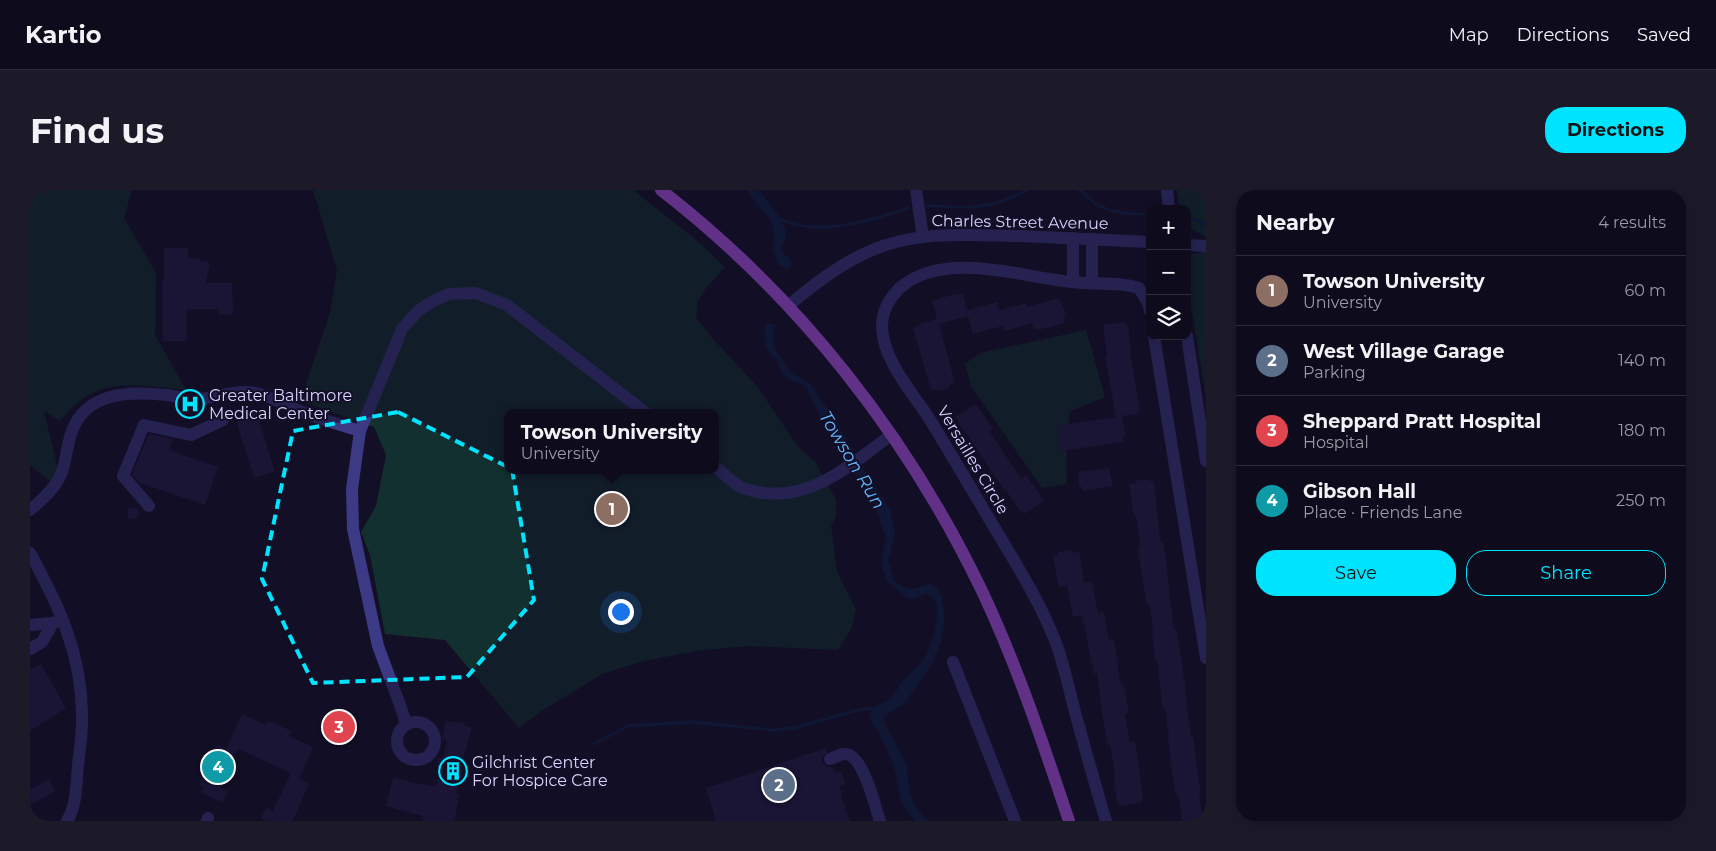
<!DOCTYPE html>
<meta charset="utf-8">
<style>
body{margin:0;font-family:Montserrat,sans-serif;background:#1c1929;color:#f1f3f6}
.controls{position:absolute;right:15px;top:15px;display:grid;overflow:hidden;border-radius:10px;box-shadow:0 2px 12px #0003}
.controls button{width:45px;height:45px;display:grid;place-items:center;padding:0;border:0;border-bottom:1px solid #2e2b3b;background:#0e0b1c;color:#f1f3f6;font:25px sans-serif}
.you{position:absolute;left:590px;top:421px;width:18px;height:18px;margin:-12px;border:4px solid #fff;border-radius:50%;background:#1a73e8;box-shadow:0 0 0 8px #1a73e833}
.badge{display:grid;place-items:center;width:32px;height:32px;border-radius:50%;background:#00e5ff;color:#fff;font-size:16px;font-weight:700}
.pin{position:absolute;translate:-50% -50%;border:2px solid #fff;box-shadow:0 1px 5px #0006}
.popup{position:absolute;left:474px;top:219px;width:215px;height:65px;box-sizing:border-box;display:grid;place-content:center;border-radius:10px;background:#0e0b1c;filter:drop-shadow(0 1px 4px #0005);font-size:16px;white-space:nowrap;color:#9b9ba3}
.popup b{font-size:19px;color:#f1f3f6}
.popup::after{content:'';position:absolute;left:50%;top:100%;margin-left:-10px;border:10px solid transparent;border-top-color:#0e0b1c}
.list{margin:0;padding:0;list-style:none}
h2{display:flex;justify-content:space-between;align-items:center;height:65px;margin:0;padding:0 20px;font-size:21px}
h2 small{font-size:16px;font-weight:400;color:#9b9ba3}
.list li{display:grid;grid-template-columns:32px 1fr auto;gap:15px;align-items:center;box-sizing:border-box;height:70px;padding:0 20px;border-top:1px solid #2e2b3b}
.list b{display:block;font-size:19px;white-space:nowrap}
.list p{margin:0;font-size:16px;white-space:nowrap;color:#9b9ba3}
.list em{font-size:16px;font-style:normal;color:#9b9ba3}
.actions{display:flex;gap:10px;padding:15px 20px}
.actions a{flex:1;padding:11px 0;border:1px solid #00e5ff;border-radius:20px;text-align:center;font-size:18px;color:#00e5ff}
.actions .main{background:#00e5ff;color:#111}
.icon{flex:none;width:28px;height:28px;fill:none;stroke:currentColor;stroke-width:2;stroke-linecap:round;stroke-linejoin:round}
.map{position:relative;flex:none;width:1176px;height:631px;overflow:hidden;border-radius:20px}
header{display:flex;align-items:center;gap:30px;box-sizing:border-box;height:70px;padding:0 25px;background:#0e0b1c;border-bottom:1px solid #2e2b3b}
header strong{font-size:24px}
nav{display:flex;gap:28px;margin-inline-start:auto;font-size:18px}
.intro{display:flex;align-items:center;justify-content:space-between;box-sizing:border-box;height:120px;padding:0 30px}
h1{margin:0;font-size:35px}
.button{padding:12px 22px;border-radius:20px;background:#00e5ff;color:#111;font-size:18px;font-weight:700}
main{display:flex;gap:30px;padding:0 30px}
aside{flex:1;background:#0e0b1c;border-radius:20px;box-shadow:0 2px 12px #0003}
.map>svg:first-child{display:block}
</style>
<header>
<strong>Kartio</strong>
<nav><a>Map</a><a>Directions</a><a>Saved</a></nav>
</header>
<div class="intro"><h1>Find us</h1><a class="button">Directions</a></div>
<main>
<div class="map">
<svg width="1176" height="631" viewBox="0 0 1176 631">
<rect width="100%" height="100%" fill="#130f26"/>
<!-- green -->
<g fill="#12302f" fill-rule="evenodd">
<path d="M 0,0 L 102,0 L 94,28 L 126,83 L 125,145 L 156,200 C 123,197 85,188 55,207 C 45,213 37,223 30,231 L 14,221 L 28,280 L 21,292 L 0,275 Z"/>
<path d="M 283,0 L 603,0 L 665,49 L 695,77 L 676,98 L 668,111 L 666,128 L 683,149 L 726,195 L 769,258 L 785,272 L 806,310 L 806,326 L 801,336 L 807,382 L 826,419 L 821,439 L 808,460 L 720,456 L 671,460 L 614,471 L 572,484 L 510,522 L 489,538 L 415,450 L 355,444 L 340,365 L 331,342 L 346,316 L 356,265 L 344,237 L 277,213 L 276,194 L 300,123 L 307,80 ZM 478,223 L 686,223 L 686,280 L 478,280 Z"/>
<path d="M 1147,0 L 1176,0 L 1176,47 L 1157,36 L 1157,19 L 1150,19 Z"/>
<path d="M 1173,62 L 1176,62 L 1176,208 L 1157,91 L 1158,65 Z"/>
<path d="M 1056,140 L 1075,207 L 1040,221 L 1036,255 L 1037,294 L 1012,298 L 941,196 L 935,174 L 950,163 Z"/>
</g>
<!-- water -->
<g fill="#0c2248">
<path d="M 717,0 L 728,0 C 737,11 751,25 755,39 C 760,56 741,53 761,70 L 761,76 L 758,80 L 755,77 L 748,74 L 743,60 L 744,45 L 742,32 L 740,28 L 730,18 Z"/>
<path d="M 739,133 L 746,135 L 743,147 L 745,159 L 761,183 L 775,190 L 780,194 L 802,225 L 834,279 L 860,319 L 865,345 L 858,370 L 864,391 C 885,404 879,398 901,394 C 909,398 912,407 913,416 C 918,446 905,471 888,494 C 884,499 881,505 877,510 C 871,517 862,520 855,525 L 853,529 L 856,537 L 861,545 L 877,576 L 880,605 L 884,614 L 897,631 L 885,631 L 872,614 L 864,576 L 849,542 L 841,531 L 839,524 C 843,515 854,515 860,508 C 866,503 869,496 874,490 C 881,481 892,474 897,464 C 903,449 917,412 897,404 L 882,409 L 875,406 L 857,391 L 853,379 L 852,370 L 856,350 L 845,315 L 826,286 L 801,244 L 781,209 L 777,198 L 769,192 L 761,191 L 751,182 L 747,169 L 742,165 L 736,157 L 735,136 Z"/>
</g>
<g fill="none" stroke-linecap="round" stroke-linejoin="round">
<!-- stream -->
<g stroke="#0c2248" stroke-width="3">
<path d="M 1049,0 C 1056,4 1061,11 1068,15 C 1084,24 1102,24 1120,24"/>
<path d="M 897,16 C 909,16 921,17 933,17 C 956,18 977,11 997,0"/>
<path d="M 748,28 C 786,48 841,31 878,18"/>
<path d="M 1157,28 L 1166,30 L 1176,36"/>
<path d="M 564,554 L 598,536 L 662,532 L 744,540 L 764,538 L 828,520 L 840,518 L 847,520"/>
</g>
</g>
<!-- building -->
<g fill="#241b47">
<path d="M 134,58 L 158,58 L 158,68 L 170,69 L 170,71 L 180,73 L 176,93 L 202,93 L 203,124 L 189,125 L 189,119 L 157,119 L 157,151 L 133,151 L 132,90 L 134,90 Z"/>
<path d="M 928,103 L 928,104 L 933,103 L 937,120 L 967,112 L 969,120 L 996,113 L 997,117 L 1029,108 L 1030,113 L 1032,113 L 1036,126 L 1033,127 L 1035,133 L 1008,140 L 1008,139 L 1004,140 L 1002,133 L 974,141 L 973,136 L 943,144 L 938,126 L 909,134 L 925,193 L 919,195 L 920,198 L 907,201 L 906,199 L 901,200 L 883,138 L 890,136 L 889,134 L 907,129 L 902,111 Z"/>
<path d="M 1096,132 L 1097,137 L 1098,137 L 1101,158 L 1100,163 L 1110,219 L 1108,220 L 1109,224 L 1092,226 L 1096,246 L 1093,246 L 1094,252 L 1030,261 L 1026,236 L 1086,227 L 1075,166 L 1077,166 L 1073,135 Z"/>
<path d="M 946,214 L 963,239 L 960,242 L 991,289 L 996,285 L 999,289 L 1014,311 L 994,324 L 992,320 L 990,321 L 975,299 L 974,300 L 925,227 Z"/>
<path d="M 226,221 L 245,282 L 224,288 L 205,227 Z"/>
<path d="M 119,244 L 143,249 L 139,260 L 188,277 L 175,315 L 110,293 L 102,284 Z"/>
<path d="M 1079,278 L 1083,296 L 1052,301 L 1051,296 L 1049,296 L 1048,282 Z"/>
<path d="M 1119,289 L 1119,291 L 1124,291 L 1130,351 L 1132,351 L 1134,355 L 1144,440 L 1147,440 L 1157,510 L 1156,511 L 1161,547 L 1163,547 L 1170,599 L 1171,604 L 1169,604 L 1173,631 L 1152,631 L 1149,607 L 1147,607 L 1145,603 L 1138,550 L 1139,546 L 1135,518 L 1133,518 L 1132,514 L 1128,474 L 1127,469 L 1125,470 L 1122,443 L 1123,443 L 1120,415 L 1118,415 L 1116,411 L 1108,359 L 1110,354 L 1106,326 L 1104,326 L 1104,321 L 1103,322 L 1099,294 L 1106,293 L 1105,291 Z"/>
<circle cx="103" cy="323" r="6"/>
<path d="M 1043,360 L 1043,363 L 1049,362 L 1054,393 L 1062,392 L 1068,423 L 1074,422 L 1079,450 L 1083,449 L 1085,454 L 1090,493 L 1092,492 L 1094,497 L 1098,519 L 1098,523 L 1095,524 L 1100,552 L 1105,551 L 1106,556 L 1113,607 L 1112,607 L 1112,612 L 1089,616 L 1087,611 L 1084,590 L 1085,589 L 1085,585 L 1080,555 L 1078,555 L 1072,522 L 1067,483 L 1064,484 L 1063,479 L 1052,425 L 1043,427 L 1037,396 L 1029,397 L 1028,393 L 1023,366 L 1028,365 L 1028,362 Z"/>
<path d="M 11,474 L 36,518 L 0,541 L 0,480 Z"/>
<path d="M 212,524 L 236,535 L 238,531 L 262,541 L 259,546 L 283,557 L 269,589 L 279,594 L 263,630 L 265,631 L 237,631 L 231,628 L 236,618 L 243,621 L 261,583 L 208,559 L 190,598 L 198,601 L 193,612 L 171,603 L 174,597 L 169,595 L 187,554 L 197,558 Z"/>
<path d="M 416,531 L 436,534 L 435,536 L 442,537 L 432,573 L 436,574 L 434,584 L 430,583 L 426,604 L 429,604 L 427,610 L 429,610 L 424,631 L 392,631 L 393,626 L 356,616 L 363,588 L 401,596 L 407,594 L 411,579 L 407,578 L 409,567 L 413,568 L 417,550 L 412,549 Z"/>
<path d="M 796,558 L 797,562 L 792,567 L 792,572 L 798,577 L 802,577 L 805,583 L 811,581 L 815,594 L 809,596 L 813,607 L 811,608 L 816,618 L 814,617 L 820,631 L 686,631 L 676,598 Z"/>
<path d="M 19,589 L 25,601 L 0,615 L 0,600 Z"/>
</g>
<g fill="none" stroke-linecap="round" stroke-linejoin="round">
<!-- minor -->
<g stroke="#3d3a85" stroke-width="12">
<path d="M 886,0 L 893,47"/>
<path d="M 1137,0 L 1139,19"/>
<path d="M 1043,48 L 1043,92"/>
<path d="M 1157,55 L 1176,56"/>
<path d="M 1062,93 L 1062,49"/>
<path d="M 758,116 C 783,95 810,74 840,61 C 887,40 940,45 990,46 C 1033,48 1077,50 1120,52"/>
<path d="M 1124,146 L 1176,468"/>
<path d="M 1157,146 L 1176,271"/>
<path d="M 686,277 C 694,284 703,294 713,298 C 717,300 723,301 728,302 C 779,313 823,273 861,245"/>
<path d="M 119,316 L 93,286 L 114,235 L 161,245 L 193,230"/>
<path d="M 0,320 C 13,309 28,296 33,279 C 38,260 38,241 51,225 C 71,201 108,202 136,205 C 146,206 156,209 166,209 C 188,209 202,199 226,203 C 240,206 252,214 265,219 C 286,228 308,234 330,241"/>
<path d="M 0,363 C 28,414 51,462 52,522 C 53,539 50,557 48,575 C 46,594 47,615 37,631"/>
<path d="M 0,435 L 23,433 L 29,431"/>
<path d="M 0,459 L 12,452 L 23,433"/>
<path d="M 923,472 L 985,631"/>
<circle cx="386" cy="551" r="19"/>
<path d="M 376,533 L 370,515 L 348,456 L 323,339 L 322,299 L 330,241 L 372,139 L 388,121 L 403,111 L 419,104 L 446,103 L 477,115 L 616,223"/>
<path d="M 800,569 C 804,568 810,564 814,564 C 833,562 845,617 850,631"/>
<path d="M 177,631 L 178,628"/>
<path d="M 1076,631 C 1065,595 1055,558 1045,522 C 1039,499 1034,475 1026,453 C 1011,414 988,377 967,342 C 945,305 924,269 902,233 C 885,205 853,172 852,137 C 852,121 859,108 871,97 C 916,60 991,87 1042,92 C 1065,95 1088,91 1109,98 L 1118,113 L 1120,121"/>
</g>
<!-- major -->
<path stroke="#c25bff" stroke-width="12" d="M 631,0 C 768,106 877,245 952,401 C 987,475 1013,553 1039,631"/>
</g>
<!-- marked area -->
<path d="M0 0H1176V631H0ZM 368,222 L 482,279 L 504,410 L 437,487 L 283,493 L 232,389 L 263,241 Z" fill="#130f26" fill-opacity=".55" fill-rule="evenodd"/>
<path fill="none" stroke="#00e5ff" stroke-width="4" stroke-dasharray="10 6" stroke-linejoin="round" d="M 368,222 L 482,279 L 504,410 L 437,487 L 283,493 L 232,389 L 263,241 Z"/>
<!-- icons -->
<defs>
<symbol id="hospital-ring" viewBox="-11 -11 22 22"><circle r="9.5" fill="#130f26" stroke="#00e5ff" stroke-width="1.5"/><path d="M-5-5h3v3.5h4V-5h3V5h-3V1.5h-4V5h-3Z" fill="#00e5ff"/></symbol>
<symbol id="building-ring" viewBox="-11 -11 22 22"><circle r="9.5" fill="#130f26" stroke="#00e5ff" stroke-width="1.5"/><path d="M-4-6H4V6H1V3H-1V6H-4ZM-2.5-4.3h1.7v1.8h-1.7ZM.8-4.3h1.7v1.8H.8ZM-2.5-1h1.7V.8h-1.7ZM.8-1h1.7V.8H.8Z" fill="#00e5ff"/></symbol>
</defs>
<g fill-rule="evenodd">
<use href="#hospital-ring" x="144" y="198" width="32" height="32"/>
<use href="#building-ring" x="407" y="565" width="32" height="32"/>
</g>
<g text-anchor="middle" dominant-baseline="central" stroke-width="4" stroke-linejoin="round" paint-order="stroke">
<!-- street labels -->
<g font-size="16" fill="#d9d4ff" stroke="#130f26">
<text transform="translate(990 32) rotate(1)">Charles Street Avenue</text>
<text transform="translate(943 270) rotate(59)">Versailles Circle</text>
</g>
<!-- poi labels -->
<g font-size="16" fill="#d9d4ff" stroke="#130f26" text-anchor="start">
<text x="179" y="205">Greater Baltimore<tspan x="179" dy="18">Medical Center</tspan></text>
<text x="442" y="572">Gilchrist Center<tspan x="442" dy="18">For Hospice Care</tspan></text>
</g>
<!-- water labels -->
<g font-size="18" font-style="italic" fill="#62b6ff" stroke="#130f26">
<text transform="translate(822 270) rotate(59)">Towson Run</text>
</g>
</g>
</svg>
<div class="controls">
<button>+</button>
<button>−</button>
<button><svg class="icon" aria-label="layers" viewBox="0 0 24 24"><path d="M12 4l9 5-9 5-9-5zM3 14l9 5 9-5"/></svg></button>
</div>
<div class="you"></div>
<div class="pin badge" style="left:582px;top:319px;background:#8d6e63">1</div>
<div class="popup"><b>Towson University</b>University</div>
<div class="pin badge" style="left:749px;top:595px;background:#5c6f8a">2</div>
<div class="pin badge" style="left:309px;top:537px;background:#e0444e">3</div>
<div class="pin badge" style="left:188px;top:577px;background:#0f9aa8">4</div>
</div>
<aside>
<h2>Nearby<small>4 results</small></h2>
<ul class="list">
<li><span class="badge" style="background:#8d6e63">1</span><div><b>Towson University</b><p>University</p></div><em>60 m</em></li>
<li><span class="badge" style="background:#5c6f8a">2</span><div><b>West Village Garage</b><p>Parking</p></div><em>140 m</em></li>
<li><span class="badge" style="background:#e0444e">3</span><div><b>Sheppard Pratt Hospital</b><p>Hospital</p></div><em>180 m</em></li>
<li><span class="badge" style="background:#0f9aa8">4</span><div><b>Gibson Hall</b><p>Place · Friends Lane</p></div><em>250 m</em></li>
</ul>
<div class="actions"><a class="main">Save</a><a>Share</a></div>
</aside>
</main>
